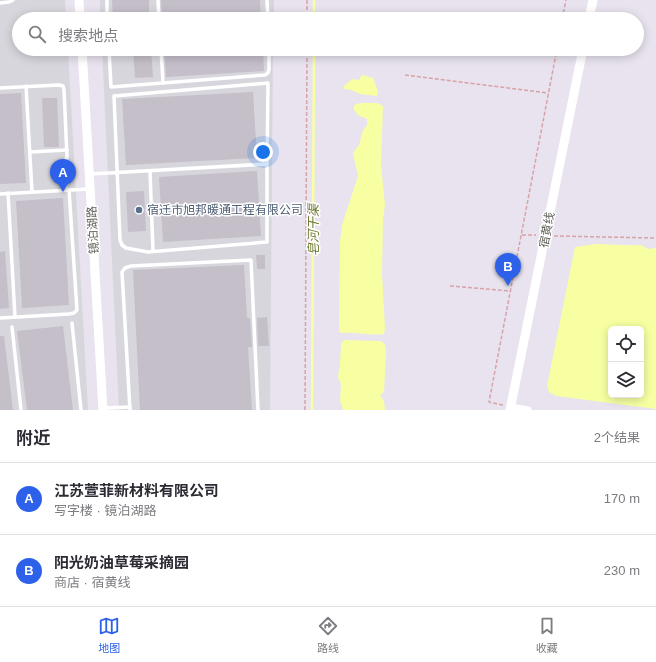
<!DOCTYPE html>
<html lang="zh">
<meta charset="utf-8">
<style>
body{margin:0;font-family:Helvetica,"Noto Sans SC",sans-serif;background:#f2f2f3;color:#2b2b33}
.controls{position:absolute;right:12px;bottom:12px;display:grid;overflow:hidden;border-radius:6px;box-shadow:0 2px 10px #0003}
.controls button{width:36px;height:36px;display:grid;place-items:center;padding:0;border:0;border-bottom:1px solid #e1e1e2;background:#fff;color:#2b2b33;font:20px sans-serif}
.you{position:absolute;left:263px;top:152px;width:14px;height:14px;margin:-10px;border:3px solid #fff;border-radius:50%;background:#1a73e8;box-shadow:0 0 0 6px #1a73e833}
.badge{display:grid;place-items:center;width:26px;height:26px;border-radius:50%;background:#2d61ea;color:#fff;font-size:13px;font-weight:700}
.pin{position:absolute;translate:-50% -33px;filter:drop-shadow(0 1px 2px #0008)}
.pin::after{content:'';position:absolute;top:21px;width:14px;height:12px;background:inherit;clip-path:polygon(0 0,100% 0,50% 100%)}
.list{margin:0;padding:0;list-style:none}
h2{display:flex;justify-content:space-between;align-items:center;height:52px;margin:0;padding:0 16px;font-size:17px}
h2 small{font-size:13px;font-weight:400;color:#7c7c81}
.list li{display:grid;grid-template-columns:26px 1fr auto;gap:12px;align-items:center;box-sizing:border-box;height:72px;padding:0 16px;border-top:1px solid #e1e1e2}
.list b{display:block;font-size:15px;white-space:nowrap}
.list p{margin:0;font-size:13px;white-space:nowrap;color:#7c7c81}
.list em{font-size:13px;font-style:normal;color:#7c7c81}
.icon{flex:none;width:22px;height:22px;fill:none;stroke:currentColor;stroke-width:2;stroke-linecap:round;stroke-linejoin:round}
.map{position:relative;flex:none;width:656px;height:410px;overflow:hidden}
.search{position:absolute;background:#fff;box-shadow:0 2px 10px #0003;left:12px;right:12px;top:12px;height:44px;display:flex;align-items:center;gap:10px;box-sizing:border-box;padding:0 14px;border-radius:22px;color:#7c7c81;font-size:15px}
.sheet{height:196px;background:#fff}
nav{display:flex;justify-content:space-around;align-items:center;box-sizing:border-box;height:56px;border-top:1px solid #e1e1e2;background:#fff;font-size:11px;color:#7c7c81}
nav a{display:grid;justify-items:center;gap:2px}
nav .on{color:#2d61ea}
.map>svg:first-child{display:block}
</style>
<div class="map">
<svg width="656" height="410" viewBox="0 0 656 410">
<rect width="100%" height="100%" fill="#e8e3ee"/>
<!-- industrial -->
<g fill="#d8d6dd">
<path d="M 0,0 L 65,0 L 66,19 L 19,19 L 19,49 L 68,49 L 88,410 L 0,410 Z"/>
<rect x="100" y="0" width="174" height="19"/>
<path d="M 102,49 L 273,49 L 270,410 L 119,410 Z"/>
</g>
<!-- water -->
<g fill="#f7ffa2" fill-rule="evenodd">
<path d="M 362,75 L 373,78 L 378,91 L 377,96 L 360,94 L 351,90 L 344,89 L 344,86 L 352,79 L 359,80 Z"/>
<path d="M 360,103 L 377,103 L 383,106 L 381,165 L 385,205 L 383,220 L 382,274 L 385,328 L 384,334 C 371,336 355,332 340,333 L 339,328 L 340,242 L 342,225 L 358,176 L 353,154 L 355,150 L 359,145 L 363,130 L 367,125 L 367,119 L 359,116 L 354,110 L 354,105 Z"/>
<path d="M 596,244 C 611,244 626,246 641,245 L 648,249 L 656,248 L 656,409 L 556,396 L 549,392 L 547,386 L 575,247 ZM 611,329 L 641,329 L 641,395 L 611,395 Z"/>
<path d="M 344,340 L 381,341 L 385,345 L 386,352 L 384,392 L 380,395 L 384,401 L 385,410 L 343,410 L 340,401 L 341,384 L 338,377 L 340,364 L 341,344 Z"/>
</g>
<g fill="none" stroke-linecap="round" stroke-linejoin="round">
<!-- stream -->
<g stroke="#f7ffa2" stroke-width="2.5">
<path d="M 314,19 L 314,0"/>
<path d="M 312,410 L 314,49"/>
</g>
</g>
<!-- building -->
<g fill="#c4bfc9">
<path d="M 112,0 L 149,0 L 149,19 L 113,19 Z"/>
<path d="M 161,0 L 260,0 L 261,19 L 162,19 Z"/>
<path d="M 133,49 L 151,49 L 153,77 L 135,78 Z"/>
<path d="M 164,49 L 263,49 L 264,71 L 166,77 Z"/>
<path d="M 253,92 L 257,158 L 126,165 L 122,99 Z"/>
<path d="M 21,93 L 26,183 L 0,184 L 0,94 Z"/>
<path d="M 42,98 L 57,98 L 59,147 L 44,147 Z"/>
<path d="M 257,171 L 261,236 L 163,242 L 159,177 Z"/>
<path d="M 144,191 L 146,231 L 128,232 L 126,192 Z"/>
<path d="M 63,198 L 69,305 L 22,308 L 16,201 Z"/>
<path d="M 5,251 L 9,308 L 0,309 L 0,252 Z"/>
<path d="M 256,255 L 265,255 L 265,269 L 257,269 Z"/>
<path d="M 244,265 L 247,318 L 250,318 L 252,347 L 248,347 L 252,410 L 140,410 L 133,270 Z"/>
<path d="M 267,317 L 269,346 L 258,346 L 257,318 Z"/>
<path d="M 63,326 L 73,410 L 27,410 L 17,331 Z"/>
<path d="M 0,336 L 4,336 L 13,410 L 0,410 Z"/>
</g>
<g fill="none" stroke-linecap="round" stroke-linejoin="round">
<!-- path -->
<g stroke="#d8a2a7" stroke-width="1.5" stroke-dasharray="4 2" stroke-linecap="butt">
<path d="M 307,0 L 307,19"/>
<path d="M 562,19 L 566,0"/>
<path d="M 405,75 L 548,93"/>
<path d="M 522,235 L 536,235"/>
<path d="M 554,236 L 656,238"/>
<path d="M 450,286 L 510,291"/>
<path d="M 503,405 L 489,402 L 557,49"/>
<path d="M 305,410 L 307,49"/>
</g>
<!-- lane -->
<g stroke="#fff" stroke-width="3.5">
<path d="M 107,0 L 107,19"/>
<path d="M 158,0 L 159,19"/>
<path d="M 267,0 L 268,19"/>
<path d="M 0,3 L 9,2 L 13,0"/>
<path d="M 109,49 L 111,87 L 265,75 L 268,73 L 269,69 L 269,49"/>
<path d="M 161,49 L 163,83"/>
<path d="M 26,86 L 32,192"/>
<path d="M 0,88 L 59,85 L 63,86 L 64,90 L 67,157 L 64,164 L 66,190"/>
<path d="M 30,152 L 67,150"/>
<path d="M 150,171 L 153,251"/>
<path d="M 91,174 L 267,164 L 268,83 L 114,96 L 120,240 L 122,245 L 126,248 L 148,252 L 267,242 L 267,164"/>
<path d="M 8,193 L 15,317"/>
<path d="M 0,194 L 89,189"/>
<path d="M 0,318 L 69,314 L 74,313 L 77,310 L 69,190"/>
<path d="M 72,323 L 81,410"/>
<path d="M 12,327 L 21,410"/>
<path d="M 103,408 L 130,407"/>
<path d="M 130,410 L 122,272 L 125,268 L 131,266 L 251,260 L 258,410"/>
</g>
<!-- street -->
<path stroke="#fff" stroke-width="7" d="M 511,407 L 528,410"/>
<!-- secondary -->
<g stroke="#fff" stroke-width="9">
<path d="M 79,0 L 80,19"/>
<path d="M 589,19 L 593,0"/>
<path d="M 82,49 L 103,410"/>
<path d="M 510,410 L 583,49"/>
</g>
</g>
<!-- markers -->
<circle fill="#5c6f8a" stroke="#fff" stroke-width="1.5" cx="139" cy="210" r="4"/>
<g text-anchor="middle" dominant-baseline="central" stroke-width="3" stroke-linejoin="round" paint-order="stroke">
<!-- service labels -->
<g font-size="12" fill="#4e5e75" stroke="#fff" text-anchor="start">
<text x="147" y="210">宿迁市旭邦暖通工程有限公司</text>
</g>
<!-- street labels -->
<g font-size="12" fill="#62645b" stroke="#fff">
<text transform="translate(93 230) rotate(-93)">镜泊湖路</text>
<text transform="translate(547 230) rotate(-79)">宿黄线</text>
</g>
<!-- water labels -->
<g font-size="13" font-style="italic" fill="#707c30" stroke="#fff">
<text transform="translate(313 230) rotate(-90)">皂河干渠</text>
</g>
</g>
</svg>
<div class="controls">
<button><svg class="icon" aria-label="locate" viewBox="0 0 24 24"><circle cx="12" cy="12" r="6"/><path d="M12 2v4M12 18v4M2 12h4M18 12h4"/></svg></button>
<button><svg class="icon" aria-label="layers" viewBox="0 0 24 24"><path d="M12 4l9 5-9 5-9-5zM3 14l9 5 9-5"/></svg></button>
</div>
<div class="you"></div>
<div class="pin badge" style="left:63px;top:192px">A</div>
<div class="pin badge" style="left:508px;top:286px">B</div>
<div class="search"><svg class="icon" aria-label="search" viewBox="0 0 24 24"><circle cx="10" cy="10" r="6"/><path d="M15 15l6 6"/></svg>搜索地点</div>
</div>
<section class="sheet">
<h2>附近<small>2个结果</small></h2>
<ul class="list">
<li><span class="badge">A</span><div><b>江苏萱菲新材料有限公司</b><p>写字楼 · 镜泊湖路</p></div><em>170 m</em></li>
<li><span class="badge">B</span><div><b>阳光奶油草莓采摘园</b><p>商店 · 宿黄线</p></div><em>230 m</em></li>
</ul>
</section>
<nav>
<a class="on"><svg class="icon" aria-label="map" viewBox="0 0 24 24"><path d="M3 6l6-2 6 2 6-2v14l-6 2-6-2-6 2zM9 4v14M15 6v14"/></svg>地图</a>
<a><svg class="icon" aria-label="directions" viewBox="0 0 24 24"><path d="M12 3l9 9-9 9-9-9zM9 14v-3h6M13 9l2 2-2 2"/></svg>路线</a>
<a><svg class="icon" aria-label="saved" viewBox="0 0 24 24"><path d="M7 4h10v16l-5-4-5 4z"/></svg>收藏</a>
</nav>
